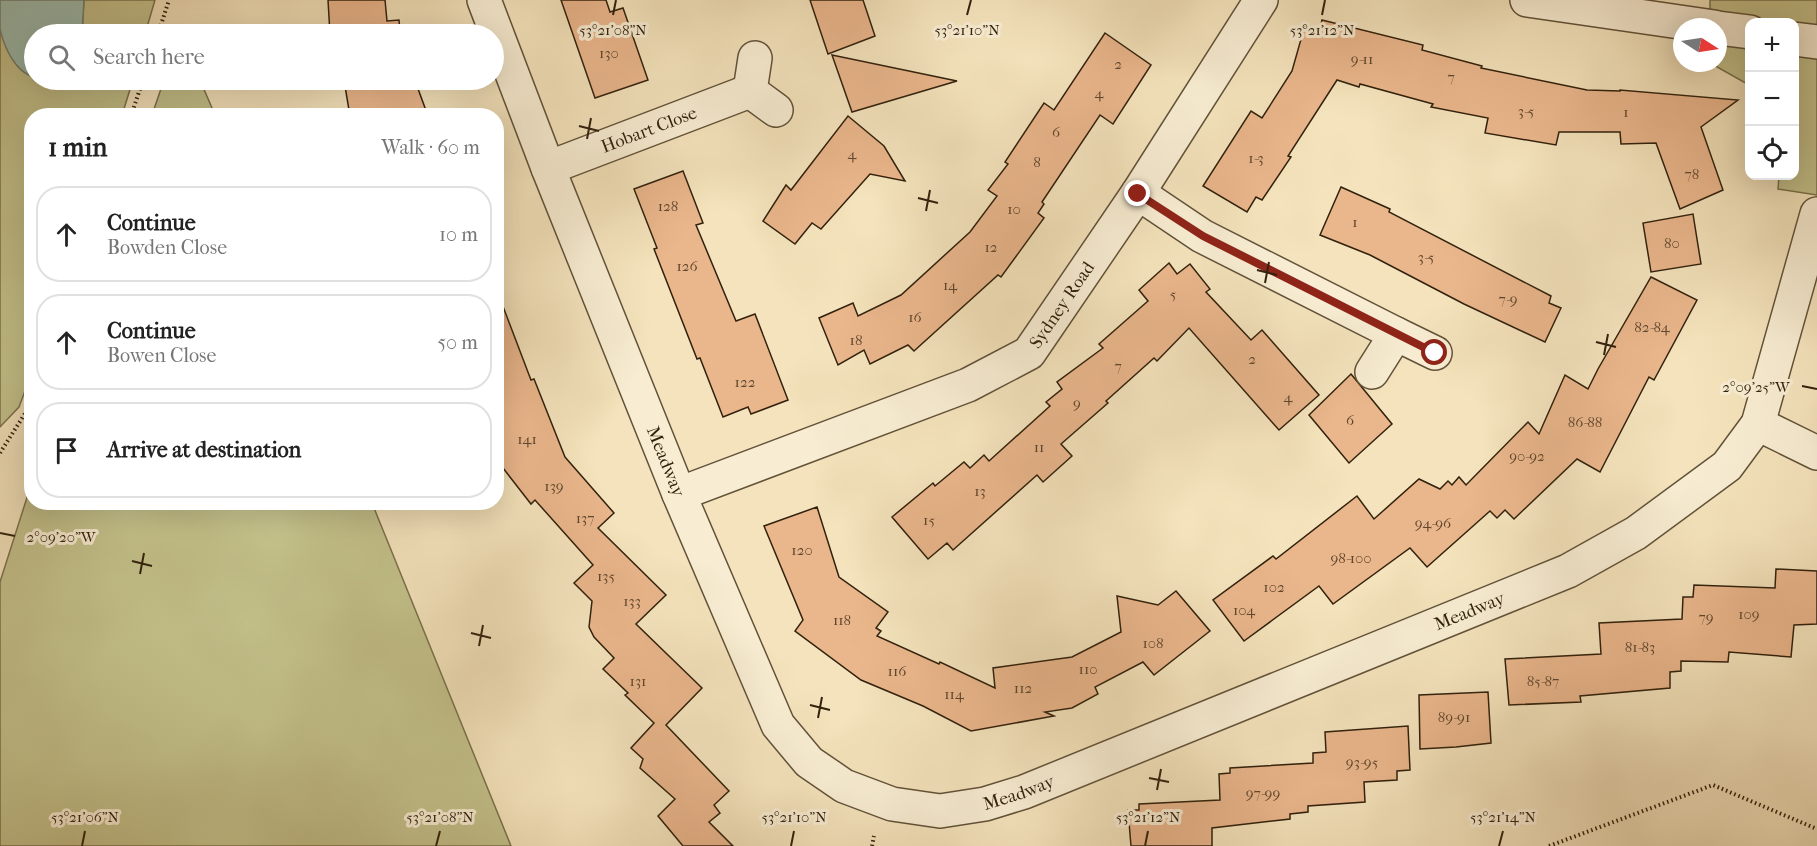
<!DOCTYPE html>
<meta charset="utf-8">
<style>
body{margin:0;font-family:"IM FELL French Canon",serif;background:#f2f2f2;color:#222}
.controls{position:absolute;right:18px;top:18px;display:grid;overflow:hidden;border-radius:12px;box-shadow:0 6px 24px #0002}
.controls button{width:54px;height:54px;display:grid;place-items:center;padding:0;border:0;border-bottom:2px solid #e0e0e0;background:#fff;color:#222;font:30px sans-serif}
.compass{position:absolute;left:1673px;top:18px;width:54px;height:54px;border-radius:50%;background:#fff;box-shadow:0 6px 24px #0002;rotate:102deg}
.stop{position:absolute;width:18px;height:18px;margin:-14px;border:4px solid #8f2418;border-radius:50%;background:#fff}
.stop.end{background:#8f2418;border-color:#fff;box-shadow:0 2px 6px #0008}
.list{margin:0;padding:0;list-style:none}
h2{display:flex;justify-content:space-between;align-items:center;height:78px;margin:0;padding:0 24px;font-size:26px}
h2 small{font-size:20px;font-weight:400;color:#767676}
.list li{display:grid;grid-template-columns:39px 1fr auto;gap:18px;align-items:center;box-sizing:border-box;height:96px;margin:0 12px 12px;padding:0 12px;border:2px solid #e0e0e0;border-radius:24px}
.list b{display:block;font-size:22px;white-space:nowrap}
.list p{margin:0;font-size:20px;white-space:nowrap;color:#767676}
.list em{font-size:20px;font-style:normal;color:#767676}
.icon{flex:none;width:33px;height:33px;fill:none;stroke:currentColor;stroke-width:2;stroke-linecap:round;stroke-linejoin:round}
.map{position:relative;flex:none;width:1817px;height:846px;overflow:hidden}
.search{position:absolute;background:#fff;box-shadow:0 6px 24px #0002;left:24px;top:24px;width:480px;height:66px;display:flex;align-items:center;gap:15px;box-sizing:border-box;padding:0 21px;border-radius:33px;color:#767676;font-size:22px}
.panel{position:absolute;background:#fff;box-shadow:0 6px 24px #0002;left:24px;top:108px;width:480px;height:402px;border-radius:24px}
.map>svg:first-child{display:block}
</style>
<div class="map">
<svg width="1817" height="846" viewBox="0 0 1817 846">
<rect width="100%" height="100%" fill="#f4e3bc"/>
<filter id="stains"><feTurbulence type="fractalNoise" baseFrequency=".00333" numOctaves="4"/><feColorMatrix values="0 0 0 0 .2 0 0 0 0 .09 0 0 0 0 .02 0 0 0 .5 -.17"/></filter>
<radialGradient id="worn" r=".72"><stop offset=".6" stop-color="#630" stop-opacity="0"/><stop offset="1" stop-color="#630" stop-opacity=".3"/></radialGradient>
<!-- green -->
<g fill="#c3c18b" stroke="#7a714c" stroke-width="1.5">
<path d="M 84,0 L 155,0 L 145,34 L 82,34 Z"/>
<path d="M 1710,0 L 1817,0 L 1817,195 L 1778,189 L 1779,176 L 1794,176 L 1794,22 L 1750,22 L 1749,85 L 1710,63 L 1718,63 L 1718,27 L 1710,27 Z"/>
<path d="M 0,28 C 7,46 13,71 34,77 L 34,80 L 133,80 L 122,115 L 32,116 L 31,375 L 19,407 L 0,427 Z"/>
<path d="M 164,80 L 200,80 L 215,115 L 152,115 Z"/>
<path d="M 31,485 L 32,502 L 372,503 L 511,846 L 0,846 L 0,582 Z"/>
</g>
<!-- water -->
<path fill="#9cbeb1" stroke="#717f6f" stroke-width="1.5" d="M 0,0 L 84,0 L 82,34 L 34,34 L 34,77 C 15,72 4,47 0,29 C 0,20 0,9 0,0 Z"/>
<!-- building -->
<g fill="#eab68c" stroke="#31210d" stroke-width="1.5">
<path d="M 328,0 L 385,0 L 387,21 L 399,20 L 400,31 L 411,29 L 412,34 L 330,34 Z"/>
<path d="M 561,0 L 606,0 L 610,12 L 623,8 L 648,80 L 595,98 Z"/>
<path d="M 810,0 L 863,0 L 875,36 L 828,54 Z"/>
<path d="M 1322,20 L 1423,45 L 1422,50 L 1482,66 L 1481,68 L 1587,90 L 1620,91 L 1620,90 L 1738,100 L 1701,127 L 1723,190 L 1680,209 L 1656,143 L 1621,144 L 1620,132 L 1559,132 L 1556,145 L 1485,133 L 1488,118 L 1431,107 L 1433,104 L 1360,84 L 1359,87 L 1337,80 L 1288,156 L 1291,157 L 1262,200 L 1256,197 L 1247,212 L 1203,186 L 1251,111 L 1262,118 L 1292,71 L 1305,25 L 1320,28 Z"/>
<path d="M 1105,33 L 1151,65 L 1113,124 L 1100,115 L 1042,202 L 1044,204 L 1038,213 L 1044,218 L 1001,277 L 998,275 L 914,351 L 908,345 L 870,364 L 864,350 L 838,365 L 819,318 L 853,303 L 858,316 L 901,295 L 970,232 L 997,196 L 988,190 L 1008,164 L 1005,162 L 1044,103 L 1054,110 Z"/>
<path d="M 832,55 L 957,81 L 852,112 Z"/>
<path d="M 344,80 L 416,80 L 417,86 L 428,116 L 350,116 Z"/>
<path d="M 848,116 L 884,146 L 905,181 L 870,174 L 821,229 L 812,223 L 795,244 L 763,221 L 786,185 L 791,190 Z"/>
<path d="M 683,171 L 703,223 L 696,225 L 736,321 L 755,314 L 788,400 L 751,414 L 748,407 L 723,417 L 700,358 L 697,359 L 654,249 L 657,248 L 634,189 Z"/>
<path d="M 1341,187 L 1390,209 L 1389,212 L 1551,296 L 1549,303 L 1561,308 L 1545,342 L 1464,304 L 1370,255 L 1320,235 Z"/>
<path d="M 1693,214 L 1701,264 L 1651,272 L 1643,223 Z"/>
<path d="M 1169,263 L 1177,274 L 1190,264 L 1210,289 L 1206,292 L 1251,340 L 1262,330 L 1319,395 L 1279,430 L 1189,328 L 1157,361 L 1154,358 L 1106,401 L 1108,403 L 1061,444 L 1072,456 L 1043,482 L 1037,475 L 953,550 L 947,543 L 928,559 L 892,517 L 933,483 L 935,486 L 964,462 L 970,468 L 984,455 L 989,461 L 1050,406 L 1046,402 L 1062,389 L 1057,382 L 1103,348 L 1099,344 L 1148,301 L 1139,290 Z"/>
<path d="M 1651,277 L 1697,300 L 1654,380 L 1649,377 L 1600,472 L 1577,459 L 1514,519 L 1505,510 L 1497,518 L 1490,511 L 1427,567 L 1410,548 L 1333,604 L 1319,586 L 1244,641 L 1213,600 L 1273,556 L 1276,559 L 1357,496 L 1374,519 L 1419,479 L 1440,489 L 1448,481 L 1452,485 L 1459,477 L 1466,485 L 1528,422 L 1539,434 L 1565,375 L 1588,389 L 1598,369 Z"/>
<path d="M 499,296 L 531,380 L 534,379 L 565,457 L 614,513 L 598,528 L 666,595 L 636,624 L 702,688 L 666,725 L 729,791 L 714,805 L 720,813 L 709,822 L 733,846 L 683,846 L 658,816 L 675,799 L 640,768 L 643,759 L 631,748 L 654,723 L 625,695 L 628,693 L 603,669 L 614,658 L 594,637 L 589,627 L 592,601 L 574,583 L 593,565 L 535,500 L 531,504 L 496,459 L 496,297 Z"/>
<path d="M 1351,374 L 1392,424 L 1349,463 L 1309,415 Z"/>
<path d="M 817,507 L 839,577 L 888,612 L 876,628 L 881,631 L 877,636 L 939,664 L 940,662 L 995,688 L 993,668 L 1072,657 L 1121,632 L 1117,596 L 1158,605 L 1176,591 L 1210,631 L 1154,675 L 1143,662 L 1095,687 L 1098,694 L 1072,708 L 1045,712 L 1054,716 L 971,731 L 923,706 L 861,680 L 795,631 L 803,620 L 764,526 Z"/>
<path d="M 1776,569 L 1817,571 L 1817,624 L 1794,625 L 1791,657 L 1729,652 L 1728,662 L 1681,661 L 1681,671 L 1670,672 L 1670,688 L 1580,696 L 1581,702 L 1509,705 L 1505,659 L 1601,654 L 1599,623 L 1682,619 L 1683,597 L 1693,597 L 1694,585 L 1775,588 Z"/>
<path d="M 1488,692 L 1491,743 L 1456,747 L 1420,749 L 1419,695 Z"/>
<path d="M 1408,726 L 1410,770 L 1397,771 L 1397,780 L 1364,782 L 1365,802 L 1308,806 L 1308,812 L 1290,814 L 1290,819 L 1212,828 L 1212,846 L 1131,846 L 1128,810 L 1139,810 L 1139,804 L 1220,800 L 1219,774 L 1230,773 L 1230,768 L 1313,763 L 1313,753 L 1326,752 L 1325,732 Z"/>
</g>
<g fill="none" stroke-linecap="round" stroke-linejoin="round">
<defs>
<g id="minor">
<path id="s1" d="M 484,0 L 548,168 L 679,494 L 778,725 L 809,762 L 844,786 L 892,804 L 940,811 L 985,804 L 1024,792 L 1568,571 L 1636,533 L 1727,466 L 1758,424 L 1817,214"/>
<path d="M 1527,0 L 1714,27"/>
<path d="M 1718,28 L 1750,32"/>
<path d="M 1794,39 L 1817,42"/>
<path d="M 755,58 L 750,91 L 776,110"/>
<path id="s2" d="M 548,168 L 750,91"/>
<path d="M 1138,193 L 1202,236 L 1396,334 L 1372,372"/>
<path d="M 1396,334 L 1435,353"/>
<path d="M 1758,424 L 1817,453"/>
<path id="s3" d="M 679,494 L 968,385 L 1029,353 L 1138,193 L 1261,0"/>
</g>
</defs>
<!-- minor casing -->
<use href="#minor" stroke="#625239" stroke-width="36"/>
<!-- path -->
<g stroke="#31210d" stroke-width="4" stroke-dasharray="1.5 3" stroke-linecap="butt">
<path d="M 158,34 L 169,0"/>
<path d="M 131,116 L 143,80"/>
<path d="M 0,453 L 26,412 L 32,397"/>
<path d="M 872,846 L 874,836"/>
<path d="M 1549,846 L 1713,785 L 1817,829"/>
</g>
<!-- minor -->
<use href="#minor" stroke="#f8edd3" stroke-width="33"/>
</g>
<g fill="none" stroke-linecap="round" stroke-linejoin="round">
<!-- route -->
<path stroke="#8f2418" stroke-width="8" d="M 1138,194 L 1203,236 L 1435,353"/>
</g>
<!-- ticks -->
<path fill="none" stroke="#31210d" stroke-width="2" d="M 613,15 L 616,0M 967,15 L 971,0M 1322,15 L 1325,0M 579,126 L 599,131M 587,139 L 591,118M 918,198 L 938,203M 926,211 L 930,190M 1257,270 L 1277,275M 1265,283 L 1269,262M 1596,342 L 1616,347M 1604,355 L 1608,334M 1802,386 L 1817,389M 0,533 L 15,536M 132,561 L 152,566M 140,574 L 144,553M 471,633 L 491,638M 479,646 L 483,625M 810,705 L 830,710M 818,718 L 822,697M 1149,778 L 1169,782M 1157,790 L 1161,769M 82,846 L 85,831M 436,846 L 440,831M 791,846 L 794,831M 1145,846 L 1148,831M 1499,846 L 1503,831"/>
<g text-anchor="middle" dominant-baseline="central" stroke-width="6" stroke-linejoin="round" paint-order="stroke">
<!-- number labels -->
<g font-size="15" fill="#5f462d">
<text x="609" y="53">130</text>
<text x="1362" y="59">9-11</text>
<text x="1118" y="64">2</text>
<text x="1451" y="77">7</text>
<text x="1099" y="93">4</text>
<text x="1526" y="111">3-5</text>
<text x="1626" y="112">1</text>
<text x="1056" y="132">6</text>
<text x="852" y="154">4</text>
<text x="1256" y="158">1-3</text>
<text x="1037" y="162">8</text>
<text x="1692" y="174">78</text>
<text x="668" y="206">128</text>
<text x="1014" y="209">10</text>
<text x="1355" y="222">1</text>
<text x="1672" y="243">80</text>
<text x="991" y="247">12</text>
<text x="1426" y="257">3-5</text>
<text x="687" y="266">126</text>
<text x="950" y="285">14</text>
<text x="1173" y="294">5</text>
<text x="1508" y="299">7-9</text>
<text x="915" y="317">16</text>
<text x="1652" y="327">82-84</text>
<text x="856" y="340">18</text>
<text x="1252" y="359">2</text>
<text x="1118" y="366">7</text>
<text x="745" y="382">122</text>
<text x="1288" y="397">4</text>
<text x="1077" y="403">9</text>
<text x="1350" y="420">6</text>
<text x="1585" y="422">86-88</text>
<text x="527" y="439">141</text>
<text x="1039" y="447">11</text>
<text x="1527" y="456">90-92</text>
<text x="554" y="486">139</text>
<text x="980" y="491">13</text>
<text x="585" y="518">137</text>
<text x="929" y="520">15</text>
<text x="1433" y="523">94-96</text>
<text x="802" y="550">120</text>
<text x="1351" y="558">98-100</text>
<text x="606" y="576">135</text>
<text x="1274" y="587">102</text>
<text x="632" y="601">133</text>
<text x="1244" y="610">104</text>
<text x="1749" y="614">109</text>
<text x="1706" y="617">79</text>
<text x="842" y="620">118</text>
<text x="1153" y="643">108</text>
<text x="1640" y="647">81-83</text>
<text x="1088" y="669">110</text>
<text x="897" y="671">116</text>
<text x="638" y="681">131</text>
<text x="1543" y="681">85-87</text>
<text x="1023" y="688">112</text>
<text x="954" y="694">114</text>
<text x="1454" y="717">89-91</text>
<text x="1362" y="762">93-95</text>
<text x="1263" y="793">97-99</text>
</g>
<!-- street labels -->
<g font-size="18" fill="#31210d" stroke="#f8edd3">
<text stroke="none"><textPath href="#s2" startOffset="108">Hobart Close</textPath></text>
<text stroke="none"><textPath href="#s3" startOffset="436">Sydney Road</textPath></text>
<text stroke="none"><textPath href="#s1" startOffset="496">Meadway</textPath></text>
<text stroke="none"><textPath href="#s1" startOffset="1540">Meadway</textPath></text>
<text stroke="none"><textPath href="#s1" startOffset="1054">Meadway</textPath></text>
</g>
</g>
<g font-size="15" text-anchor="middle" fill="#31210d" stroke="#f8edd3" stroke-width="6" stroke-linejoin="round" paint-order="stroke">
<text x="613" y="35">53°21'08"N</text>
<text x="967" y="35">53°21'10"N</text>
<text x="1322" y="35">53°21'12"N</text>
<text x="1756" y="392">2°09'25"W</text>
<text x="61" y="542">2°09'20"W</text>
<text x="85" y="822">53°21'06"N</text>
<text x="440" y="822">53°21'08"N</text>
<text x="794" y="822">53°21'10"N</text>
<text x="1148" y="822">53°21'12"N</text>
<text x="1503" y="822">53°21'14"N</text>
</g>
<rect width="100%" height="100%" filter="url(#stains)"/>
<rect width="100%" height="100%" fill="url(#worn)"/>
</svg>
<div class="controls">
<button>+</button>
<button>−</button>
<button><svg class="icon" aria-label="locate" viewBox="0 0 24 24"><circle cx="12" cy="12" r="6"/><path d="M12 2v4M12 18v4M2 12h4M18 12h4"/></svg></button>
</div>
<svg class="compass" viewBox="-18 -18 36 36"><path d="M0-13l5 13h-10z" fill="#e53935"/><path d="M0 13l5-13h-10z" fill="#767676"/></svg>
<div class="stop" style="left:1435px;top:353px"></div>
<div class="stop end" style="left:1138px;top:194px"></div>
<div class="search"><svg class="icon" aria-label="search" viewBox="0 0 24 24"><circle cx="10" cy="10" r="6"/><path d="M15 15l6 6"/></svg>Search here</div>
<section class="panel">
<h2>1 min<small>Walk · 60 m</small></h2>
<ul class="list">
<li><svg class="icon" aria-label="ahead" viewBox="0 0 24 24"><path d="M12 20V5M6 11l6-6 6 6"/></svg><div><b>Continue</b><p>Bowden Close</p></div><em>10 m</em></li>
<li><svg class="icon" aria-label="ahead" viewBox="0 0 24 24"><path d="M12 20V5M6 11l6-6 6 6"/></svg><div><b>Continue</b><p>Bowen Close</p></div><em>50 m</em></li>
<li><svg class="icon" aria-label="arrive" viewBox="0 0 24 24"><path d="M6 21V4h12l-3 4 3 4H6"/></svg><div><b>Arrive at destination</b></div></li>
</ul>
</section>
</div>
